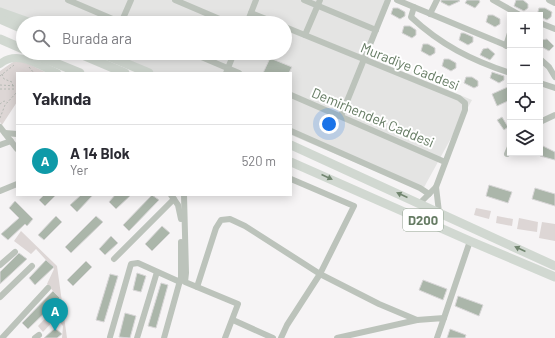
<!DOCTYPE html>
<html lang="tr">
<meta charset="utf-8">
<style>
body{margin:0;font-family:Barlow,sans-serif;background:#f7f7f7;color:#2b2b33}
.controls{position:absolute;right:12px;top:12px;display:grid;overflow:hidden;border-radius:0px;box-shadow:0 2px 10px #0003}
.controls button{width:36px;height:36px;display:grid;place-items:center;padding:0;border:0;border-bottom:1px solid #e1e1e2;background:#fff;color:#2b2b33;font:20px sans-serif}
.you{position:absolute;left:329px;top:124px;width:14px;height:14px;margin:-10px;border:3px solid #fff;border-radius:50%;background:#1a73e8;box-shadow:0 0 0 6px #1a73e833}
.badge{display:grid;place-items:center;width:26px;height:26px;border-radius:50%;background:#1a73e8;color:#fff;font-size:13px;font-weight:700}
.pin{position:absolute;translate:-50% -33px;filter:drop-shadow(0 1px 2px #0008)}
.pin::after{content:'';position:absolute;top:21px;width:14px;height:12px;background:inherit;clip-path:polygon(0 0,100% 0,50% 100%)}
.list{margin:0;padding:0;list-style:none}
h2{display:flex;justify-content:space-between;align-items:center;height:52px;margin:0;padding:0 16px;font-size:17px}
h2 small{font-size:13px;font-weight:400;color:#7c7c81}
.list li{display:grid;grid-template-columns:26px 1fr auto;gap:12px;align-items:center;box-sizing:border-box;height:72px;padding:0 16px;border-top:1px solid #e1e1e2}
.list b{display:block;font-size:15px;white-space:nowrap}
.list p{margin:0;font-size:13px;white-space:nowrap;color:#7c7c81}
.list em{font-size:13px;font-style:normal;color:#7c7c81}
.icon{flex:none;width:22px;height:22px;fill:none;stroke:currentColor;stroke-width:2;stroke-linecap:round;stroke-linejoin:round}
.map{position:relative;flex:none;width:555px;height:338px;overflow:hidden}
.search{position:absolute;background:#fff;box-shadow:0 2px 10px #0003;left:16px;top:16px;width:276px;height:44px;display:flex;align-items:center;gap:10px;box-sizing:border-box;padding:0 14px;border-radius:22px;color:#7c7c81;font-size:15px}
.panel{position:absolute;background:#fff;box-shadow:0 2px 10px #0003;left:16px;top:72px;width:276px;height:124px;border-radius:0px}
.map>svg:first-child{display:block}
</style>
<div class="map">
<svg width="555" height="338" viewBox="0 0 555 338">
<rect width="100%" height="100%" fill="#f6f4f5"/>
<!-- built -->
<path fill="#e4e4e3" d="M 0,0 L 388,0 L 366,56 L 472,100 L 422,191 L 291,135 L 291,73 L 147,73 L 100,53 L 285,53 L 285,23 L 30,23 L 0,10 Z"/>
<!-- green -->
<g fill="#ddd6d5">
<path d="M 13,62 L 25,62 L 47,73 L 17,73 L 17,102 L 2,125 L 0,122 L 0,71 Z"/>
<path d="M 476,208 L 491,211 L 489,219 L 474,215 Z"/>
<path d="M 497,216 L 513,219 L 512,226 L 496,223 Z"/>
<path d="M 519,218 L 538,222 L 537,232 L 517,229 Z"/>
<path d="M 542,222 L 555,224 L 555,241 L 539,238 Z"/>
<path d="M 21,231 L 57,266 L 67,338 L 62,338 L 63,326 L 56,318 L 43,332 L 38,326 L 59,304 L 59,298 L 47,284 L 54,269 L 36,249 L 31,254 L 14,241 Z"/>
</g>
<!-- building -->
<g fill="#abb6aa" stroke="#d8d6d7">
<path d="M 441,0 L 459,0 L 460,1 L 449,6 L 441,2 Z"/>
<path d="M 467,0 L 479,0 L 480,2 L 475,8 L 465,3 Z"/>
<path d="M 516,0 L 523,0 L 528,4 L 528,8 L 524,11 L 514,6 Z"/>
<path d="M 393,8 L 398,8 L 405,12 L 405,16 L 400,19 L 391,14 Z"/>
<path d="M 539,8 L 545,8 L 552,12 L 551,17 L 547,20 L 537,15 Z"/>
<path d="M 488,15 L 493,15 L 500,19 L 500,24 L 495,27 L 486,22 Z"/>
<path d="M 404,26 L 410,26 L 416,30 L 416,35 L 412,38 L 402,33 Z"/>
<path d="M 461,33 L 464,33 L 473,37 L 473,42 L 468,45 L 459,40 Z"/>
<path d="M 547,39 L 554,46 L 549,51 L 540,46 L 541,40 Z"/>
<path d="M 423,44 L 428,44 L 435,48 L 435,53 L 430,56 L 421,51 Z"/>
<path d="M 488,48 L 495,54 L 490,60 L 480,55 L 483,49 Z"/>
<path d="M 270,58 L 292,67 L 289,73 L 263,73 Z"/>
<path d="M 444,59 L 449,59 L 456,63 L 456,68 L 451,71 L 442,66 Z"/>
<path d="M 492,72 L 504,76 L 504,80 L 499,83 L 490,78 Z"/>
<path d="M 466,77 L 472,77 L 478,81 L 478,86 L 474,88 L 464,83 Z"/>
<path d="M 510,86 L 510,100 L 497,106 L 492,94 Z"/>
<path d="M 502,117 L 508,127 L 504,130 L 497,120 Z"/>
<path d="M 541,145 L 555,152 L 555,160 L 540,156 Z"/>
<path d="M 489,185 L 512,192 L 508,203 L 486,196 Z"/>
<path d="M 535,188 L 555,194 L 555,206 L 532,199 Z"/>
<path d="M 44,195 L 56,195 L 45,206 L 39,200 Z"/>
<path d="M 81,195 L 93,195 L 77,212 L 70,205 Z"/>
<path d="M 115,195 L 131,195 L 116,209 L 109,202 Z"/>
<path d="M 152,195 L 159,200 L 129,231 L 123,225 Z"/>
<path d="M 15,201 L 33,219 L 27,226 L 25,224 L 8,240 L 1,234 L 19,218 L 9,208 Z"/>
<path d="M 56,216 L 62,222 L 44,240 L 38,235 Z"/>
<path d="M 96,216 L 103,222 L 71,253 L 65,247 Z"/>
<path d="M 162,226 L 170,233 L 152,251 L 145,244 Z"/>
<path d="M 111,236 L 118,243 L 105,255 L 99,249 Z"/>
<path d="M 19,253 L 27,259 L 0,284 L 0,272 Z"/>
<path d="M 46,260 L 54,267 L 35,285 L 29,278 Z"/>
<path d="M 86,261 L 92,267 L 73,286 L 67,280 Z"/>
<path d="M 137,273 L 146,276 L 141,292 L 133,290 Z"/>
<path d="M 110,274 L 118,276 L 104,322 L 96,320 Z"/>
<path d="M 423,280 L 447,289 L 443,300 L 419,290 Z"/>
<path d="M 161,283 L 168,285 L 156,328 L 148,326 Z"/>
<path d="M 53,291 L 60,298 L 28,329 L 22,323 Z"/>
<path d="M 458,296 L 483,305 L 479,316 L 455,306 Z"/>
<path d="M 125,313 L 136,316 L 130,338 L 119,337 Z"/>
<path d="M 55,328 L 62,334 L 57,338 L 44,338 Z"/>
<path d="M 450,329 L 466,335 L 465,338 L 447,338 Z"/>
</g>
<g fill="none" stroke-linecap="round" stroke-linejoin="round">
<!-- path -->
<g stroke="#b5bab4" stroke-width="1" stroke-dasharray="2 2" stroke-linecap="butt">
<path d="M 29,67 L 34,73"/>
<path d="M 2,74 L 4,79 L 12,82 L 13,87"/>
<path d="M 0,76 L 14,65"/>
<path d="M 0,85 L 17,86"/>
<path d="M 0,89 L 17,89"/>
<path d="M 0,104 L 4,101 L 7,102"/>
<path d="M 0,118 L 5,105 L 17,92"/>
</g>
<!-- minor -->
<g stroke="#bcc3bb" stroke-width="6">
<path d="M 68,0 L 122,23"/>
<path d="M 175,0 L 229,23"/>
<path d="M 304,0 L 376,30"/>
<path d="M 397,0 L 510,47"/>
<path d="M 493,0 L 520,15"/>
<path d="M 549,0 L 555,3"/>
<path d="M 414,7 L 411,17 C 441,45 471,60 510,73"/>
<path d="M 251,13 L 276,23"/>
<path d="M 430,14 L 437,0"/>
<path d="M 121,23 L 131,0"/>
<path d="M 247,23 L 256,0"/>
<path d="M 540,23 L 555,29"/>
<path d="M 285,27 L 459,98 L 465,103 L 465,110 L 436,187 L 439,212"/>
<path d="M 305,35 L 320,0"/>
<path d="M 506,46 L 510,33"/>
<path d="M 192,53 L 239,73"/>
<path d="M 540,59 L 549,67 L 555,77"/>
<path d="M 226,73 L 234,53"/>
<path d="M 540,83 L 555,88"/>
<path d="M 291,95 L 445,162"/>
<path d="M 341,116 L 388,0"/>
<path d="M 540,122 L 555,115"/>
<path d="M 0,127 L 17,149"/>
<path d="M 291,131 L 420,188 L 429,194"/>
<path d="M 5,133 L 17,134"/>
<path d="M 0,145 L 11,141"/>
<path d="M 507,154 L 510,147"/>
<path d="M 0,191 L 17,184"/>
<path d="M 171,195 L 178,205 L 181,219"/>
<path d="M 184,195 L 186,273 L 185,282 L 238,304 L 225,338"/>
<path d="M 420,203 L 436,187"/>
<path d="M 114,259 L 174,199"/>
<path d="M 0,265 L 15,252"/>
<path d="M 197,287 L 216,228 L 221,220 L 230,219 L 245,226 L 320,274 L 379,304 L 417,320"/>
<path d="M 0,297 L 32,266"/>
<path d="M 444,318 L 470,241"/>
<path d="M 233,320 L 273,338"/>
<path d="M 110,337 L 131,264 L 138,263 L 180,282"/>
<path d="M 2,338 L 48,288"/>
<path d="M 35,338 L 39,335"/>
<path d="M 137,338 L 157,272"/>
<path d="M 164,338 L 181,277 L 181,242"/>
<path d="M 281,338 L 287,325 L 320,274 L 354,206 L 291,179"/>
<path d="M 337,338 L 417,320 L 444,318 L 437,338"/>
</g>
<!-- major -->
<path stroke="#d1d8d1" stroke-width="8" d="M 0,64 C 18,49 39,66 57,73"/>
<!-- highway -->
<g stroke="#d1d8d1" stroke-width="9">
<path d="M 0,12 L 31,23"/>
<path d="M 0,19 L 23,29"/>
<path d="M 0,39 L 23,49"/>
<path d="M 31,53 L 80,73"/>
<path d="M 78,53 L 125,73"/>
<path d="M 101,53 L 149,73"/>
<path d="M 291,145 L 555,266"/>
<path d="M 291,162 L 470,241 L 555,277"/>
</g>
</g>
<!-- one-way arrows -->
<defs><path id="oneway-solid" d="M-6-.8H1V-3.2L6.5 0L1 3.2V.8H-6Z"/></defs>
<g fill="#71856f">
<use href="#oneway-solid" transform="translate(327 177) rotate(24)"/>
<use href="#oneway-solid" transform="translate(402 195) rotate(-156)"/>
<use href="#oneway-solid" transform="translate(520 249) rotate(-155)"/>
</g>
<g text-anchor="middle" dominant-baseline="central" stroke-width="4" stroke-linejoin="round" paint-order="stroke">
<!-- shield labels -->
<rect fill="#fff" stroke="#94a392" stroke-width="1" x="403" y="209" width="40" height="22" rx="3"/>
<g font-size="13" font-weight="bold" fill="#667c64">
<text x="423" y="220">D200</text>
</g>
<!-- street labels -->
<g font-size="14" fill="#667c64" stroke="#fff">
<text transform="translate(410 66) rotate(22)">Muradiye Caddesi</text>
<text transform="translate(373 117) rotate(23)">Demirhendek Caddesi</text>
</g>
</g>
</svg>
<div class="controls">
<button>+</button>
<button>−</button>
<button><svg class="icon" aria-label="locate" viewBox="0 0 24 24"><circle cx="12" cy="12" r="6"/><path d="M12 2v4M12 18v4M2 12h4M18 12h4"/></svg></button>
<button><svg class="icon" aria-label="layers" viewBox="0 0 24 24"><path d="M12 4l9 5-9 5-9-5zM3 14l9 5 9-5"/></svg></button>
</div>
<div class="you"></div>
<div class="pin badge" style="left:55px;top:331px;background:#0f9aa8">A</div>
<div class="search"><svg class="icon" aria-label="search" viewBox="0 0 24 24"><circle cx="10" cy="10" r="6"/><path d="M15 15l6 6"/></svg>Burada ara</div>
<section class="panel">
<h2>Yakında<small></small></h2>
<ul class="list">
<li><span class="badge" style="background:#0f9aa8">A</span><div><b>A 14 Blok</b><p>Yer</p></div><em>520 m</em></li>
</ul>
</section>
</div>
